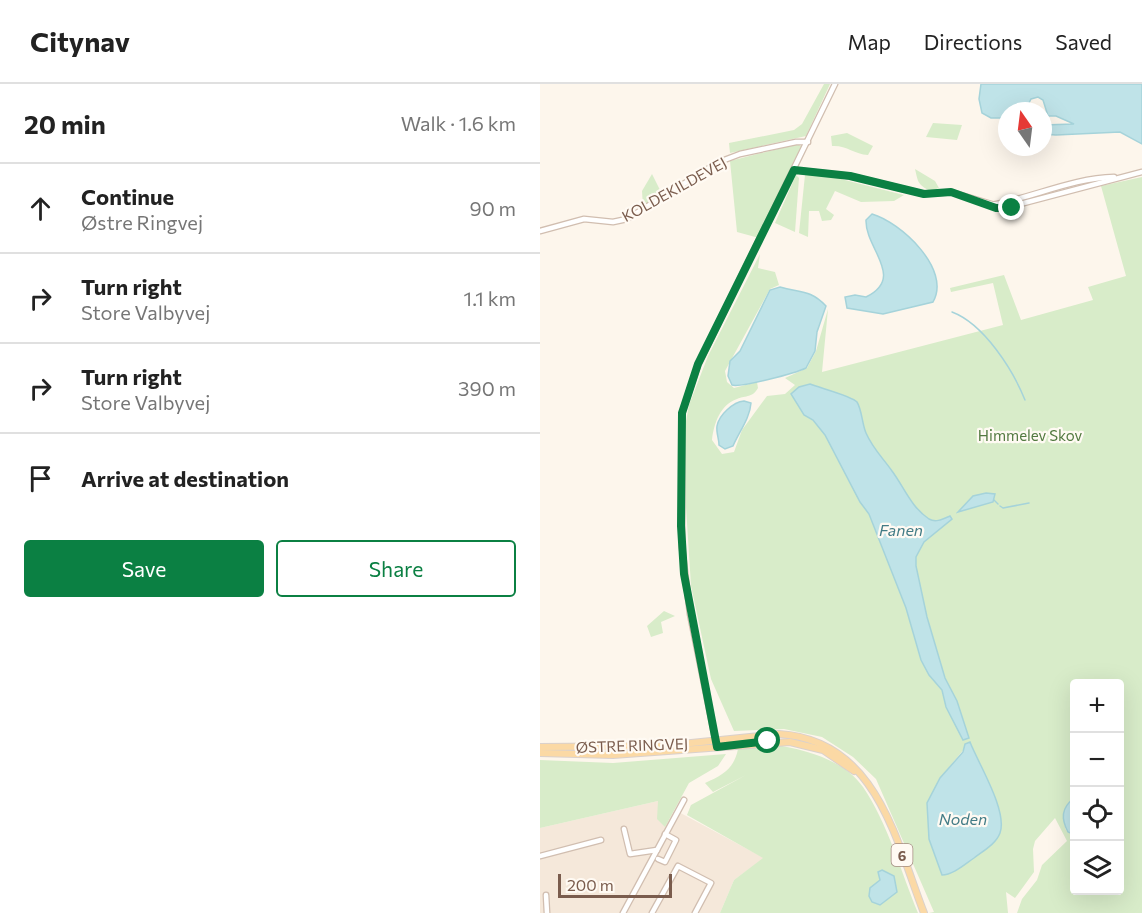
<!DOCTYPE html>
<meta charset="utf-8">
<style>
body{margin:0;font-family:Commissioner,sans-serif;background:#f2f2f2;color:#222}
.controls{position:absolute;right:18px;bottom:18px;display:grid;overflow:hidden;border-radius:6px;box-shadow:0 6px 24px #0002}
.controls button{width:54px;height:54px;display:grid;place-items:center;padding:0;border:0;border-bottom:2px solid #e0e0e0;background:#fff;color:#222;font:30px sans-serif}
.compass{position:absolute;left:458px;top:18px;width:54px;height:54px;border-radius:50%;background:#fff;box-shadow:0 6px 24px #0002;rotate:346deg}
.scale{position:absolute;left:18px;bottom:15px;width:114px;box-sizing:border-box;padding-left:6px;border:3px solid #7a5c4d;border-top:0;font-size:16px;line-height:21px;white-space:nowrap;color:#7a5c4d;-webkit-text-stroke:4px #fffaf3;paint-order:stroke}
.stop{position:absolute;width:18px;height:18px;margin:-14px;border:4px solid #0b8043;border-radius:50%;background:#fff}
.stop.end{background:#0b8043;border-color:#fff;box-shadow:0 2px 6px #0008}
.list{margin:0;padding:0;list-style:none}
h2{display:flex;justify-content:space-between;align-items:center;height:78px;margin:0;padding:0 24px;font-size:26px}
h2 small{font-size:20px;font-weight:400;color:#767676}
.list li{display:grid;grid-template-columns:39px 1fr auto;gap:18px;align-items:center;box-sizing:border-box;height:90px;padding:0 24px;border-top:2px solid #e0e0e0}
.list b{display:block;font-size:22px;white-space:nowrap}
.list p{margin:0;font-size:20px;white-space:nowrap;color:#767676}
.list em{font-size:20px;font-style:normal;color:#767676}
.actions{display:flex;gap:12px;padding:18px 24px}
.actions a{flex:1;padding:14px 0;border:2px solid #0b8043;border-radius:6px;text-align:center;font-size:21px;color:#0b8043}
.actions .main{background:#0b8043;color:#fff}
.icon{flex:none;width:33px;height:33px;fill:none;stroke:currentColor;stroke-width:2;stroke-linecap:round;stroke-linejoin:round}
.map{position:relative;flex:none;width:602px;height:829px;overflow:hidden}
header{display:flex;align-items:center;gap:36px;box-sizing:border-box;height:84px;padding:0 30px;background:#fff;border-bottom:2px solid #e0e0e0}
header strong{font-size:28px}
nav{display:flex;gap:33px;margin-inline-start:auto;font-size:21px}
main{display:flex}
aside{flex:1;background:#fff}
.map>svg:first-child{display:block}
</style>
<header>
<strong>Citynav</strong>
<nav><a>Map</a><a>Directions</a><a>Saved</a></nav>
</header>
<main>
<aside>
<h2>20 min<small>Walk · 1.6 km</small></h2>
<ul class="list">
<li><svg class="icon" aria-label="ahead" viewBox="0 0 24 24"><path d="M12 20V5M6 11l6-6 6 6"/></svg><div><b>Continue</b><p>Østre Ringvej</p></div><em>90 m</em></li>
<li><svg class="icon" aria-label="right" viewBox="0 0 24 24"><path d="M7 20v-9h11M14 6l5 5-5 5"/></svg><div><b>Turn right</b><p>Store Valbyvej</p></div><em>1.1 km</em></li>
<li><svg class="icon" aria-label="right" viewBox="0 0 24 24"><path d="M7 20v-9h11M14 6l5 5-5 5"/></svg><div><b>Turn right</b><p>Store Valbyvej</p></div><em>390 m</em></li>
<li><svg class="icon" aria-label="arrive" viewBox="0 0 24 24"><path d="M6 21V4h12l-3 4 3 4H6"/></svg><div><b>Arrive at destination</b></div></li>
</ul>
<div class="actions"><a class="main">Save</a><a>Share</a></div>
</aside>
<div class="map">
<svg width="602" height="829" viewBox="0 0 602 829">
<rect width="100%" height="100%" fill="#fdf6ec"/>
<!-- residential -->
<path fill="#f5e8da" d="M 118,717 L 125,742 L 135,726 L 224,774 L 194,796 L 180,829 L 0,829 L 0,744 Z"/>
<!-- green -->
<g fill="#d8ecc9" fill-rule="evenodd">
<path d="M 284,0 L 290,0 L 266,52 L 190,69 L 189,59 L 254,46 L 262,40 Z"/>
<path d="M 393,39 L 422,41 L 417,56 L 386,53 Z"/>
<path d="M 307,49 L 333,62 L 328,71 C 314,70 306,61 292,62 L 291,52 Z"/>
<path d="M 257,60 L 263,63 L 219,154 L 197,148 L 190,77 Z"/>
<path d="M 375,85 L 395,97 L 399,104 L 390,107 C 377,100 378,97 375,85 Z"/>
<path d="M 112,90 L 122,110 L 103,122 L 102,107 Z"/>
<path d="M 256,91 L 259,94 L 255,148 L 235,139 Z"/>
<path d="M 265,91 L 285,91 L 364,111 L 354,117 L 321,118 L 295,107 L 286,125 L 294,131 L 291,136 L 282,137 L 279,127 L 269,127 L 268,153 L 259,149 Z"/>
<path d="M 602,93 L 602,829 L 477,829 L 482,815 L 497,796 L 502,781 L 527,757 L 515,734 L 495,757 L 493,765 L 494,788 L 475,814 L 466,808 L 468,829 L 389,829 L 394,828 L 336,695 L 313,673 L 282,653 L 244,645 L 194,647 L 171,595 L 151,502 L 146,423 L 146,337 L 149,321 L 168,272 L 220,170 L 218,184 L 235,188 L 239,201 L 230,205 L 185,287 L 187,298 L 194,304 L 217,298 L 218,304 C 212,314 207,311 197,315 C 180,321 174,339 172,356 L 182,370 L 194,368 L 202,346 L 227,312 L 245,310 L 255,301 L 245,294 L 267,284 L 276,267 L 288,225 L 282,288 L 463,241 L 453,199 L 411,208 L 410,204 L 464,191 L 481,236 L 553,216 L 548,203 L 586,192 L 561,102 ZM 270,300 C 279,304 312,312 316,318 C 322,326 322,340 326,349 C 333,365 342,374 352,387 C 363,402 373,431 392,436 C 399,438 404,434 410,432 L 411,435 L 384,458 L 376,473 L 376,482 L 387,533 L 405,594 L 417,617 L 428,654 L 406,623 L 402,606 L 389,591 L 381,576 L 366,524 L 329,430 C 311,407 302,376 286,352 C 273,333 261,330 254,307 ZM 534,600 L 580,600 L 580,806 L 534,806 L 534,750 L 526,746 C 522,733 522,723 534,714 ZM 430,658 L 455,757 L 423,782 L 406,791 L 400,694 Z"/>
<path d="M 124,527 L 135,532 L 121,538 L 123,549 L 111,553 L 107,542 Z"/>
<path d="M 234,661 C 265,665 304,676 323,703 C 348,740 361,788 378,829 L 180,829 L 194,796 L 223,774 L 147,731 L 151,721 L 206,691 L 173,708 L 165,699 C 183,691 194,685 198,665 Z"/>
<path d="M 186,670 L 178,682 L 149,699 L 125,743 L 117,735 L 118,717 L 0,744 L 0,676 L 73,679 Z"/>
</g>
<!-- water -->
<g fill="#bfe3e8" stroke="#a5d3da" stroke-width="1.5">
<path d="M 441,0 L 602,0 L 602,60 L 580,48 L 516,51 L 503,50 L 503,41 L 534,40 L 516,32 L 508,32 L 503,16 L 498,13 L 491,15 L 485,27 L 467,27 L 467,34 L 451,34 L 442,29 L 439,15 Z"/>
<path d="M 332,130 C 360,138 412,185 393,218 L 343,230 L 307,224 L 305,213 L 315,211 L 326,213 C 366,193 325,165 326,136 Z"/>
<path d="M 240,203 C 260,209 270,205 286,222 L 277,248 L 275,267 L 266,284 C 256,289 200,304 192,301 L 188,292 L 190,277 L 200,267 L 230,206 Z"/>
<path d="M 270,300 C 280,304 312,312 317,318 C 322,326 322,340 326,349 C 333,365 343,374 352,387 C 364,403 371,423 389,435 C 396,439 403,435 410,432 L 412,435 L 384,458 L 376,473 L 376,482 L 387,533 L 405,594 L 417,617 L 429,654 L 423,656 L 406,623 L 402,606 L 389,591 L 381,576 L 366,524 L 329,430 L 320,418 L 285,351 L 273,336 L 264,331 L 251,310 L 259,303 Z"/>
<path d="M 204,317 L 211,319 C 210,334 199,348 193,362 L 185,365 L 179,361 C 179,355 176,348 177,342 C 179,331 193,318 204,317 Z"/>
<path d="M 446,409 L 455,410 L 453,418 L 418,428 L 433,412 Z"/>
<path d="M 430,658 C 438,679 468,727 460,749 C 456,760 443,767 434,774 C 425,780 413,791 402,791 L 389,755 L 387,719 L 400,694 L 423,668 L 425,660 Z"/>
<path d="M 534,714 L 534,750 L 533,750 L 528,748 C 521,735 521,724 534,714 Z"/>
<path d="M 342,786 L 354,792 L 357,808 L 340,821 L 332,818 L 329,812 L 330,804 L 340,796 L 338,788 Z"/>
</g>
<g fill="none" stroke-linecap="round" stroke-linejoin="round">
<!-- stream -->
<g stroke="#a5d3da" stroke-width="1.5">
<path d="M 412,228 C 444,240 473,286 485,316"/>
<path d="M 454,416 L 458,420"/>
<path d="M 460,422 L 463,424 L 489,419"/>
</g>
<defs>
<g id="minor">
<path d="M 254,86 L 310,92 L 384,110 L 411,108 L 465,124 L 602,88"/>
<path d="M 451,121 C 492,114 532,94 574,93"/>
<path d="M 0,147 L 44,135 L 73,138 L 87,135 L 179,78 L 200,70 L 256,58 L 268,58"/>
<path d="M 176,659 L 150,530 L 142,463 L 142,329 L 158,281 L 295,0"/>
<path d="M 84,745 L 90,770 L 117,766"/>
<path d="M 0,772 L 61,756"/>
<path d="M 118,775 L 125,778 L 136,756 L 125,750"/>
<path d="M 6,811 L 7,829"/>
<path d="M 83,829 L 144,716"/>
<path d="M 112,829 L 138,782 L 171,799 L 155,829"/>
</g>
<g id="major">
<path d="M 0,663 L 122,662 L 239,650 C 336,656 355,754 384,829"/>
<path d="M 0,669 L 73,671 L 250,658 L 283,666 L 314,687"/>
</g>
</defs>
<!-- minor casing -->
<use href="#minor" stroke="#d1beb0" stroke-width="7"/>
<!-- major casing -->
<use href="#major" stroke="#dad1cd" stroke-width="8"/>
<!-- minor -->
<use href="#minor" stroke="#fff" stroke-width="4.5"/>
<!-- major -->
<use href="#major" stroke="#fbd9a5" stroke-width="6"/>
</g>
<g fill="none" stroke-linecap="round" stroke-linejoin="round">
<!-- route -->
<path stroke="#0b8043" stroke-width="8" d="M 228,657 L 177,663 L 144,490 L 141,442 L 142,329 L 158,280 L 254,86 L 310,92 L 384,110 L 411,108 L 456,124 L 472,124"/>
</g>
<g text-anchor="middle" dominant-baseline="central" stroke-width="4.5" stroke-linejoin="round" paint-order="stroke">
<!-- shield labels -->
<rect fill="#fffaf3" stroke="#a28b7f" stroke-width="1.5" x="351.5" y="760" width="21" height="22" rx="4.5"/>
<g font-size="14" font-weight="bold" fill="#7a5c4d">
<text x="362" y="771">6</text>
</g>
<!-- street labels -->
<g font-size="15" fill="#7a5c4d" stroke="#fffaf3">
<text transform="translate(134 105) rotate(-29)">KOLDEKILDEVEJ</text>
<text transform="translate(92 661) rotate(-2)">ØSTRE RINGVEJ</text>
</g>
<!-- park labels -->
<g font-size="15" fill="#537a41" stroke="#fffaf3">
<text x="490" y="351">Himmelev Skov</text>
</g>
<!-- water labels -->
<g font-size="16" font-style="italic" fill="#437c86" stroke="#fffaf3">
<text x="361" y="445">Fanen</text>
<text x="423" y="734">Noden</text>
</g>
</g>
</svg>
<div class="controls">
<button>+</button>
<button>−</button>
<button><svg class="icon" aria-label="locate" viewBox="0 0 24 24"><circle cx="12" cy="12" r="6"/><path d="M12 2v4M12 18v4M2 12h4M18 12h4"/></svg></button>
<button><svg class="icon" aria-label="layers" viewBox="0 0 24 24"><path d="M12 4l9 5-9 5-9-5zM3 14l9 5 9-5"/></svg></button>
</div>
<svg class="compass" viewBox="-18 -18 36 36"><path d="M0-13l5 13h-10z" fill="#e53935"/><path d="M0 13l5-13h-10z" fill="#767676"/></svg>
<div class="scale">200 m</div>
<div class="stop" style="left:228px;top:657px"></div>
<div class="stop end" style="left:472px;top:124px"></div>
</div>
</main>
